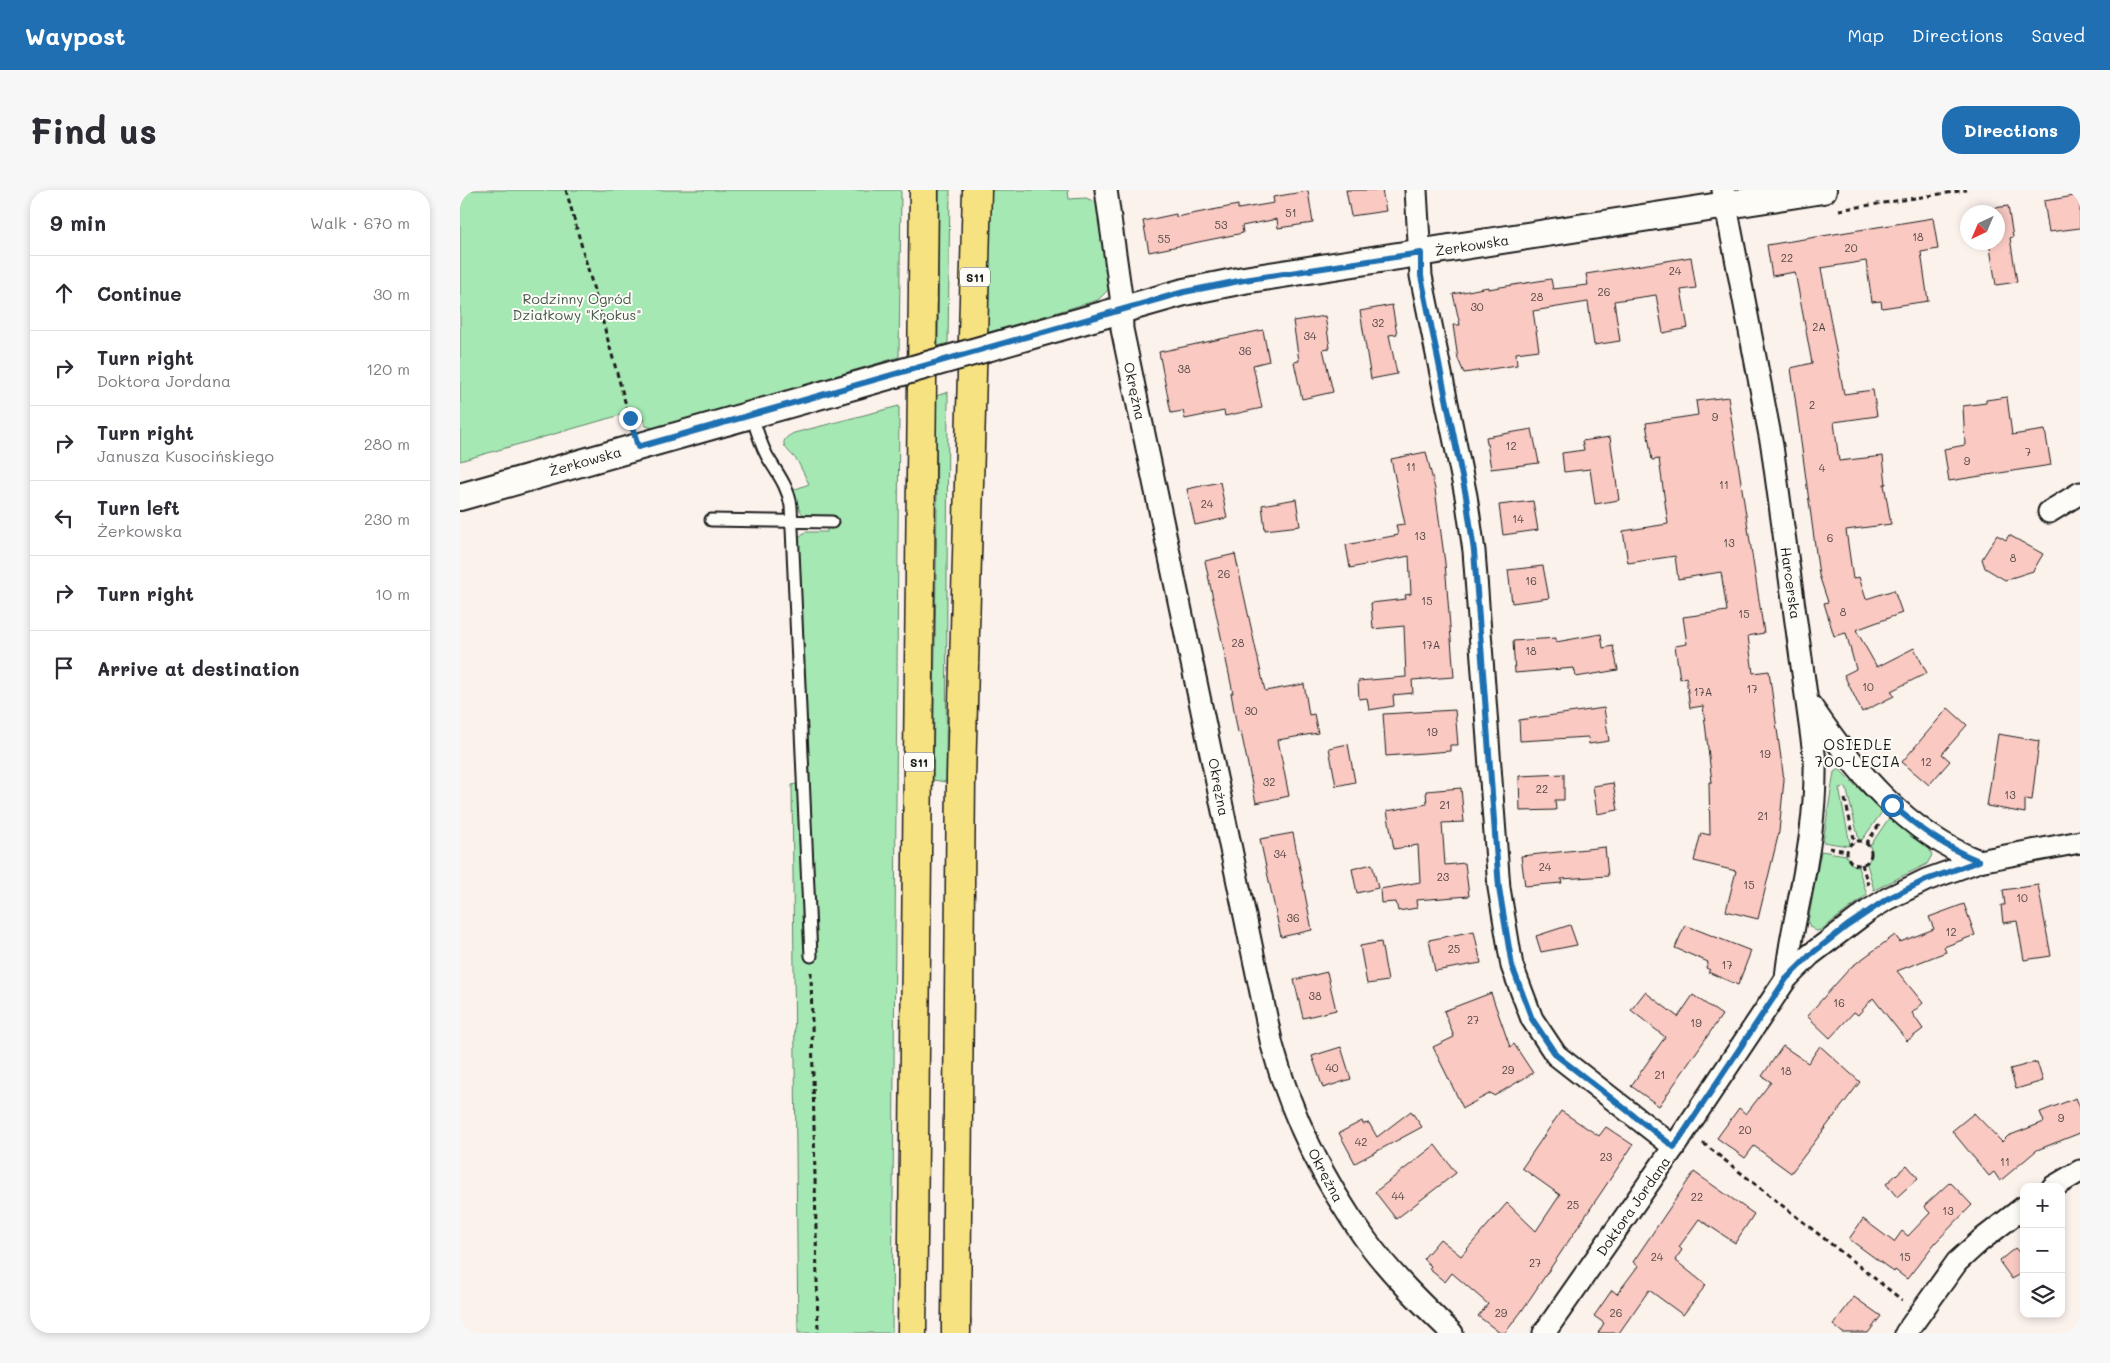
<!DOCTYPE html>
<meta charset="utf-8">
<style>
body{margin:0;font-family:Mali,sans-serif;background:#f7f7f7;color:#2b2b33}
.controls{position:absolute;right:15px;bottom:15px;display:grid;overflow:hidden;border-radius:10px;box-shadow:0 2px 8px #0003}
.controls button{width:45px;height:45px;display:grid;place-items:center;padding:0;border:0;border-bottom:1px solid #e1e1e2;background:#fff;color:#2b2b33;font:25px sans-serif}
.compass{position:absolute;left:1500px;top:15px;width:45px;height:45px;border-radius:50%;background:#fff;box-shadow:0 2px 8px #0003;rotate:224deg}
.stop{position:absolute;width:15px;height:15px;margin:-11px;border:4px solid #1f6fb2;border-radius:50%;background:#fff}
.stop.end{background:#1f6fb2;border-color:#fff;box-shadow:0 1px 5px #0008}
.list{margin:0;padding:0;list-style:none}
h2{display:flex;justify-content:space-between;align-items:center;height:65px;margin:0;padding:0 20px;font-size:21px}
h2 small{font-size:16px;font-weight:400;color:#7c7c81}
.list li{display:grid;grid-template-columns:32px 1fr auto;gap:15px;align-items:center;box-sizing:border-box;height:75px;padding:0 20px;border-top:1px solid #e1e1e2}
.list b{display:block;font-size:19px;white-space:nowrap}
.list p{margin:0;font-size:16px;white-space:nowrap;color:#7c7c81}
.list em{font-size:16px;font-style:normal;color:#7c7c81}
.icon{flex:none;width:28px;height:28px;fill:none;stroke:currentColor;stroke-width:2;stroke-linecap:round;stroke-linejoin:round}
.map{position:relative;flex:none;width:1620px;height:1143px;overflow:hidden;border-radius:20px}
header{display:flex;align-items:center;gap:30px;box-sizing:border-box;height:70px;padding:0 25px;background:#1f6fb2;color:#fff}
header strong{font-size:24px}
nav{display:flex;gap:28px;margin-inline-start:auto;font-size:18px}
.intro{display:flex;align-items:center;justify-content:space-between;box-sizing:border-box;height:120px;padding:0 30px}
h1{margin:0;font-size:35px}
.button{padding:12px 22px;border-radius:20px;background:#1f6fb2;color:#fff;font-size:18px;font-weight:700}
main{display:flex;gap:30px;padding:0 30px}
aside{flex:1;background:#fff;border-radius:20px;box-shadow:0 2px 8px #0003}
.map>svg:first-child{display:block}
</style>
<header>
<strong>Waypost</strong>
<nav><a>Map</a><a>Directions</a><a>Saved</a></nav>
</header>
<div class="intro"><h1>Find us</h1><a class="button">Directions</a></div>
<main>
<aside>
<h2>9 min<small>Walk · 670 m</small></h2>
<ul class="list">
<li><svg class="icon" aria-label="ahead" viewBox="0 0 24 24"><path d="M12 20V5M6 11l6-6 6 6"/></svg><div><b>Continue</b></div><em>30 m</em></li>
<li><svg class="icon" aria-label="right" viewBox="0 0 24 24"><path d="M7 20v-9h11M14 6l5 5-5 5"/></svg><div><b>Turn right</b><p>Doktora Jordana</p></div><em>120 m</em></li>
<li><svg class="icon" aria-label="right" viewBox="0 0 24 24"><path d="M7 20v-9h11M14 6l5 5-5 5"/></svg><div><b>Turn right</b><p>Janusza Kusocińskiego</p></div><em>280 m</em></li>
<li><svg class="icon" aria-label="left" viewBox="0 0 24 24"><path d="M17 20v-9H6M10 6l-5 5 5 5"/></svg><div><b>Turn left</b><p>Żerkowska</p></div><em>230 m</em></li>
<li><svg class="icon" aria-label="right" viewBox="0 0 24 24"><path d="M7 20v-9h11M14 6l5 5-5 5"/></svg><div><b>Turn right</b></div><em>10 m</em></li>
<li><svg class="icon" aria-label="arrive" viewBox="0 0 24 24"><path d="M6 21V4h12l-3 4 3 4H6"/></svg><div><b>Arrive at destination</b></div></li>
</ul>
</aside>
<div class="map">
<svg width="1620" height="1143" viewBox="0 0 1620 1143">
<rect width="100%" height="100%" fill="#fcf2ec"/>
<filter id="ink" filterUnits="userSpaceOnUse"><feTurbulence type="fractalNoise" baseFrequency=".02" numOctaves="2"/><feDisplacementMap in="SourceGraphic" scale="10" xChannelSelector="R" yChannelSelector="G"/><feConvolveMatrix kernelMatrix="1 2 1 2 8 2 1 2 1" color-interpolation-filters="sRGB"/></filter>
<g filter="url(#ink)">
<!-- green -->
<g fill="#a5e8b3" stroke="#608268">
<path d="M 0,0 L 441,0 L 439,167 L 197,239 L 186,236 L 178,220 L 0,271 Z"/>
<path d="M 479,0 L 490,0 L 488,153 L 478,156 Z"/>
<path d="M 530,0 L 608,0 L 609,9 L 626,8 L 642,15 L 650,98 L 638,110 L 527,143 Z"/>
<path d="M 488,202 L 486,592 L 473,590 L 477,318 L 476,206 Z"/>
<path d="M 439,216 L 432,1143 L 338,1143 L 332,595 L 340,593 L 339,347 L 345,342 L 367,342 L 368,327 C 339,326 341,328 333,300 L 349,294 C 345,287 342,279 338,272 C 330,260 313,253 334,243 Z"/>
<path d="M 1379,579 L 1422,622 L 1402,650 L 1399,650 L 1386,597 L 1379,598 L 1390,654 L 1388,656 L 1363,652 L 1374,582 Z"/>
<path d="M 1429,628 L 1468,656 L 1472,665 L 1467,674 L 1414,700 L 1407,674 L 1412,665 L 1410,656 Z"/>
<path d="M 1361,661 L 1386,665 L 1390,673 L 1398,677 L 1407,705 L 1361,740 L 1356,741 L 1350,737 L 1348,732 Z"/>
</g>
<!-- building -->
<g fill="#f9c9c2" stroke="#1c1c1c">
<path d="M 886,0 L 922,0 L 926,21 L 891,26 Z"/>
<path d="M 848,1 L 853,33 L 818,38 L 817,29 L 782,36 L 783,43 L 689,62 L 683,31 L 716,24 L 716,27 L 778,15 L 778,19 L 814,13 L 813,7 Z"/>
<path d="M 1620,5 L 1620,38 L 1589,42 L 1584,11 Z"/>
<path d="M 1548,16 L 1553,47 L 1550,48 L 1557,92 L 1536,95 L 1529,52 L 1538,52 L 1538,22 L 1514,21 Z"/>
<path d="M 1473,28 L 1478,59 L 1461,62 L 1468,111 L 1422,118 L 1421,111 L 1412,112 L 1406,71 L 1361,78 L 1384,204 L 1413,200 L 1417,226 L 1374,232 L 1379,271 L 1423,266 L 1426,294 L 1424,294 L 1431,334 L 1386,340 L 1393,389 L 1399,387 L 1406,409 L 1434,400 L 1442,423 L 1396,440 L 1417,477 L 1454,458 L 1467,483 L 1431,501 L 1434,506 L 1402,522 L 1384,485 L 1396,479 L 1386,443 L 1374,446 L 1364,413 L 1368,412 L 1359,385 L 1331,178 L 1352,173 L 1335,82 L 1312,86 L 1307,55 Z"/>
<path d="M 1231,67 L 1236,98 L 1221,100 L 1228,138 L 1203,143 L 1196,105 L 1154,111 L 1160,151 L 1134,155 L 1128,112 L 1073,121 L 1079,160 L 1056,163 L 1057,175 L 1004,183 L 998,169 L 993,135 L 1000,135 L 993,104 L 1028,97 L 1028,99 L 1091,89 L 1093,99 L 1128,95 L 1126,84 Z"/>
<path d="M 932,115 L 937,144 L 929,145 L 937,184 L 911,189 L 900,121 Z"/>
<path d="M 865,126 L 870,158 L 863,159 L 873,202 L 842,209 L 834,172 L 839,171 L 833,131 Z"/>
<path d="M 803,140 L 809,171 L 793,175 L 802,218 L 765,226 L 764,221 L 725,229 L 723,221 L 711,223 L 699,162 Z"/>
<path d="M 1268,207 L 1304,443 L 1288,446 L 1293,483 L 1309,481 L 1324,590 L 1319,642 L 1298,729 L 1266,721 L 1276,681 L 1234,671 L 1241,643 L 1250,645 L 1249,592 L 1252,592 L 1243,516 L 1230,518 L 1226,487 L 1220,489 L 1215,456 L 1227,454 L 1223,427 L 1267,421 L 1261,382 L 1218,389 L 1215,366 L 1168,373 L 1163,341 L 1208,334 L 1199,269 L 1192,270 L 1186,233 L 1238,225 L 1236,211 Z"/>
<path d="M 1547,207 L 1552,245 L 1585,240 L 1591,275 L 1489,291 L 1484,259 L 1505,255 L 1503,216 L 1526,213 L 1526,210 Z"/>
<path d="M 1072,239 L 1079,273 L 1031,279 L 1026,247 Z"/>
<path d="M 1150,247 L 1159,310 L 1135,314 L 1130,279 L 1104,282 L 1102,263 L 1124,260 L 1122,251 Z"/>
<path d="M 966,262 L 975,299 L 985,373 L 994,487 L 952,490 L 953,503 L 933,505 L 934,516 L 909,520 L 907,508 L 899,509 L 898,491 L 946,487 L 944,436 L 913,439 L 911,413 L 946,409 L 945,405 L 951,404 L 949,366 L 890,378 L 886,355 L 938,345 L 936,335 L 945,334 L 931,269 Z"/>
<path d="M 760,292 L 767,328 L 735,335 L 727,299 Z"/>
<path d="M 836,309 L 840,336 L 805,340 L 802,315 Z"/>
<path d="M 1073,311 L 1078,340 L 1043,345 L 1039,315 Z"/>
<path d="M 1537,345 L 1546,350 L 1549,345 L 1583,364 L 1573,381 L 1545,390 L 1525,378 L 1522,369 Z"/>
<path d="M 775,364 L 805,501 L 844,494 L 849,525 L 854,524 L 858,543 L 818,550 L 829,606 L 796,613 L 781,542 L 778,543 L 771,503 L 773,503 L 745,371 Z"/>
<path d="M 1083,376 L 1089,408 L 1052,413 L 1048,380 Z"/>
<path d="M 1141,444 L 1143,458 L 1153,456 L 1158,480 L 1116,487 L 1114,478 L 1055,483 L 1053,451 L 1096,448 L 1096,452 Z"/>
<path d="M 1144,518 L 1149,551 L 1129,554 L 1128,547 L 1060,551 L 1059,530 Z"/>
<path d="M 1488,518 L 1507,535 L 1482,564 L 1490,571 L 1469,595 L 1442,572 Z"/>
<path d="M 995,520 L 998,555 L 990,555 L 990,561 L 926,566 L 923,524 Z"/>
<path d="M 1538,544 L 1579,551 L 1572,610 L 1565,609 L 1565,623 L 1527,616 Z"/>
<path d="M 888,554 L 895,592 L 876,596 L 869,558 Z"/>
<path d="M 1104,584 L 1104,610 L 1095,610 L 1096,620 L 1060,621 L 1059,586 Z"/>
<path d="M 1153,593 L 1158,620 L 1137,624 L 1133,596 Z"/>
<path d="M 1001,598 L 1004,632 L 982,633 L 985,675 L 1005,673 L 1009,706 L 956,710 L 957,718 L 938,721 L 936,712 L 921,713 L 920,699 L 960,692 L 958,655 L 934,659 L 927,621 L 967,614 L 966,601 Z"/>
<path d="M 833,643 L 852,740 L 821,747 L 800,649 Z"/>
<path d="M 1145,657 L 1148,686 L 1101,689 L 1102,693 L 1065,696 L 1061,666 Z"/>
<path d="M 912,674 L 918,698 L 897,703 L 892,679 Z"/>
<path d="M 1578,695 L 1591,766 L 1564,770 L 1557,731 L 1543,733 L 1541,715 L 1545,715 L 1543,700 Z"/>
<path d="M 1504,714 L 1515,745 L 1484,757 L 1486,762 L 1437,781 L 1463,813 L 1452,823 L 1463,839 L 1447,851 L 1413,808 L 1398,825 L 1394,822 L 1370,848 L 1347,826 L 1391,777 L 1435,745 L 1440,752 L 1474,739 L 1469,727 Z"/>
<path d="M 1110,735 L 1117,755 L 1081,762 L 1076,746 Z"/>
<path d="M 1225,735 L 1291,761 L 1278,795 L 1248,782 L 1250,780 L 1246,778 L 1248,772 L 1215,758 Z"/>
<path d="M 1014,741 L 1021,773 L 975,781 L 969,750 Z"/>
<path d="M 921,752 L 928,791 L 907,794 L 900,756 Z"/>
<path d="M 867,782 L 876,820 L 843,828 L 834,790 Z"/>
<path d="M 1185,802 L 1218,827 L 1233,805 L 1262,825 L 1199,916 L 1171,896 L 1205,847 L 1171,820 Z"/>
<path d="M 1031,803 L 1050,857 L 1054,854 L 1073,883 L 1034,906 L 1031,903 L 1003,918 L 973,857 L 994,847 L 984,821 Z"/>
<path d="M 1323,856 L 1348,873 L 1360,856 L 1400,892 L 1331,983 L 1294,956 L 1285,968 L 1257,948 L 1279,918 L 1286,924 L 1311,892 L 1302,886 Z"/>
<path d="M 881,857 L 891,889 L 863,898 L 852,866 Z"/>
<path d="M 1577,872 L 1583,891 L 1556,899 L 1550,879 Z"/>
<path d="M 1616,908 L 1620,918 L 1620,943 L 1577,960 L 1540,991 L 1534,982 L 1529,986 L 1492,941 L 1514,923 L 1542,952 L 1548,946 L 1584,932 L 1580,922 Z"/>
<path d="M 951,921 L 962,937 L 895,973 L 879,943 L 902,931 L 903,934 L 909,933 L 917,947 Z"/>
<path d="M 1101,921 L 1139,946 L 1146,937 L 1173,955 L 1061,1122 L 1045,1143 L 1040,1143 L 1018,1126 L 1028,1114 L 992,1083 L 985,1092 L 969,1079 L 971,1076 L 963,1069 L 980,1049 L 1001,1066 L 1047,1013 L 1076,1041 L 1100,1005 L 1062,978 Z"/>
<path d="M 975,955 L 996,983 L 936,1029 L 915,1002 Z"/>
<path d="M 1447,975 L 1458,988 L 1437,1007 L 1426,994 Z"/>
<path d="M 1234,982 L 1294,1024 L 1275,1053 L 1239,1029 L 1219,1057 L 1222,1060 L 1215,1070 L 1246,1095 L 1223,1125 L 1189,1100 L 1159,1143 L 1138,1143 L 1144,1133 L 1134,1126 L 1152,1100 L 1157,1104 L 1178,1076 L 1173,1072 Z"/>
<path d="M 1490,992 L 1512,1015 L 1475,1053 L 1447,1089 L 1435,1080 L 1434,1082 L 1389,1049 L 1403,1029 L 1434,1052 L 1442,1041 L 1448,1046 L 1470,1023 L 1464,1016 Z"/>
<path d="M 1555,1058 L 1564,1067 L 1564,1082 L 1552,1089 L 1539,1071 Z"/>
<path d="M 1394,1107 L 1421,1126 L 1408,1143 L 1383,1143 L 1373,1135 Z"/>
</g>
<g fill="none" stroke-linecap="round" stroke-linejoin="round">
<defs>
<g id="service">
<path d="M 292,225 C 296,239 300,253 307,266 C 317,283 328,296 331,316 L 351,766"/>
<path d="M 251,330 L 372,332"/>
</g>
<g id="minor">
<path d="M 646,0 L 661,106 L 662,139 L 812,855 C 831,925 864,992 906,1050 C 931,1084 962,1114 992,1143"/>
<path d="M 956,0 L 961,86 L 1006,306 L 1014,361 L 1039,698 L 1052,776 L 1072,829 L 1096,865 L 1214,957"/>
<path d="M 1263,0 L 1312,256 L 1355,571 C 1356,620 1348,668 1338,716 C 1333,741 1328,764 1326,789"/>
<path d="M 1589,322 L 1620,303"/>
<path d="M 1351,516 C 1394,579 1445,642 1519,671"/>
<path d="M 1593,997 L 1620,981"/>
<path d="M 1084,1143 L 1214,957 L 1326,789 L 1350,765 L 1408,721 L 1427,709 L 1466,690 L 1519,671 L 1620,652"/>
<path d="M 1446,1143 L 1497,1072 L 1520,1051 L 1564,1017"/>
</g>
<g id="tertiary">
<path d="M 569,146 L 724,102 L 784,90 L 1363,0"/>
<path d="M 0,307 L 397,195"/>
</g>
<path id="trunk" d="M 496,1131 L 501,587 L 517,0"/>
<g id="motorway">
<path d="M 452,1143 L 464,0"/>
<path d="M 496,1143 L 496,1131"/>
</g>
</defs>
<!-- service casing -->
<use href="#service" stroke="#1c1c1c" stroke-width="15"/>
<!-- minor casing -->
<use href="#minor" stroke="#1c1c1c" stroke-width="25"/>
<!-- tertiary casing -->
<use href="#tertiary" stroke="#1c1c1c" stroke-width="30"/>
<!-- trunk casing -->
<use href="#trunk" stroke="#1c1c1c" stroke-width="31"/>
<!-- motorway casing -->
<use href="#motorway" stroke="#1c1c1c" stroke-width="31"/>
<!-- path -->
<g stroke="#1c1c1c" stroke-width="3" stroke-dasharray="5 4" stroke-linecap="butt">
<path d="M 106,0 L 171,233"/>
<path d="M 1379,20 L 1506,0"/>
<path d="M 1385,609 L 1395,653"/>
<circle cx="1399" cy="663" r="12"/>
<path d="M 1406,654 L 1421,632"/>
<path d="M 1369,658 L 1388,661"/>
<path d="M 1402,674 L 1408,695"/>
<path d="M 351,782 L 358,1143"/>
<path d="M 1243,953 L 1442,1110"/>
</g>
<!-- service -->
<use href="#service" stroke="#fdfcf7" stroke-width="11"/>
<!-- minor -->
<use href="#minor" stroke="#fdfcf7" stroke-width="21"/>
<!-- tertiary -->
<use href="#tertiary" stroke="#fdfcf7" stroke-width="26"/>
<!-- trunk -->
<use href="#trunk" stroke="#f7e281" stroke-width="28"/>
<!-- motorway -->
<use href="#motorway" stroke="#f7e281" stroke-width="28"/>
<defs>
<path id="tertiary-bridge" d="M 397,195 L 569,146"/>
</defs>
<!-- tertiary-bridge casing -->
<use href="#tertiary-bridge" stroke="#1c1c1c" stroke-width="30" stroke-linecap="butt"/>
<!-- tertiary-bridge -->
<use href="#tertiary-bridge" stroke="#fdfcf7" stroke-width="26"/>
</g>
</g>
<g fill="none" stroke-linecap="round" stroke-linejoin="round" filter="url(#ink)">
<!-- route -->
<path stroke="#1f6fb2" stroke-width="6" d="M 170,228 L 178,257 L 724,102 L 784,90 L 961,63 L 961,86 L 1006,306 L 1014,361 L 1039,698 L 1052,776 L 1072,829 L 1096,865 L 1214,957 L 1326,789 L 1350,765 L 1387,736 L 1427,709 L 1466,690 L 1519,671 C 1486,658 1459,638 1432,615"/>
</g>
<g text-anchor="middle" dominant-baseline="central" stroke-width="4" stroke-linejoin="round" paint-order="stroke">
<!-- number labels -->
<g font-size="11" fill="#534746">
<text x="831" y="22">51</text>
<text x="761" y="34">53</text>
<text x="1458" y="46">18</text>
<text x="704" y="48">55</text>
<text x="1391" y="57">20</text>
<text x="1327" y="67">22</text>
<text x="1215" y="80">24</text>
<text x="1144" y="101">26</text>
<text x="1077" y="106">28</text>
<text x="1017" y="116">30</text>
<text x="918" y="132">32</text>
<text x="1359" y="136">2A</text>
<text x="850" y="145">34</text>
<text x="785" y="160">36</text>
<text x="724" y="178">38</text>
<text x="1352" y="214">2</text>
<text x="1255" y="226">9</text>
<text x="1051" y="255">12</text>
<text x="1568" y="261">7</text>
<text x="1507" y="270">9</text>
<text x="951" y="276">11</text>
<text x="1362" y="277">4</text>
<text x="1264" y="294">11</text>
<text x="747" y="313">24</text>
<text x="1058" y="328">14</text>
<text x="960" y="345">13</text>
<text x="1370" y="347">6</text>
<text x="1269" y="352">13</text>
<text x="1553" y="367">8</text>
<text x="764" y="383">26</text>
<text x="1071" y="390">16</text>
<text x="967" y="410">15</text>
<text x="1383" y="421">8</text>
<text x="1284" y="423">15</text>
<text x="778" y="452">28</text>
<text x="971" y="454">17A</text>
<text x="1071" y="460">18</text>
<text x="1408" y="496">10</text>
<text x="1292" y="498">17</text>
<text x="1243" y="501">17A</text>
<text x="791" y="520">30</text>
<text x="972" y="541">19</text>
<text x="1305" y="563">19</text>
<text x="1466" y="571">12</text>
<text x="809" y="591">32</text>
<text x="1082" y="598">22</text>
<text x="1550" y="604">13</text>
<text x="985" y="614">21</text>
<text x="1303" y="625">21</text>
<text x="820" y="663">34</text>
<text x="1085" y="676">24</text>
<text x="983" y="686">23</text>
<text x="1289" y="694">15</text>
<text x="1562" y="707">10</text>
<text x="833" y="727">36</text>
<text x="1491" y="741">12</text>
<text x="994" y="758">25</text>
<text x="1267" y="774">17</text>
<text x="855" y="805">38</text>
<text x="1379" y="812">16</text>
<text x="1013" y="829">27</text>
<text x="1236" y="832">19</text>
<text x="872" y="877">40</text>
<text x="1048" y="879">29</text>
<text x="1326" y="880">18</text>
<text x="1200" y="884">21</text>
<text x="1601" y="927">9</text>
<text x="1285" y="939">20</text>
<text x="901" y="951">42</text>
<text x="1146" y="966">23</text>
<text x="1545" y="971">11</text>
<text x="938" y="1005">44</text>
<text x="1237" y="1006">22</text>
<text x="1113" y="1014">25</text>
<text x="1488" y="1020">13</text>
<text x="1197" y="1066">24</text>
<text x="1445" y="1066">15</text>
<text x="1075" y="1072">27</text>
<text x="1041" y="1122">29</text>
<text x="1156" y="1122">26</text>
</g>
<!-- shield labels -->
<g fill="#fdfcf7" stroke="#605f5e" stroke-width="1">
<rect x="500" y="77.5" width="30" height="19" rx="4"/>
<rect x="444" y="562.5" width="30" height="19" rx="4"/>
</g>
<g font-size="12" font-weight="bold" fill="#1c1c1c">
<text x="515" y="87">S11</text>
<text x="459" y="572">S11</text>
</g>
<!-- street labels -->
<g font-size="14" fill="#1c1c1c" stroke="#fdfcf7">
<text transform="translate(1012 55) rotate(-9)">Żerkowska</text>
<text transform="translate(675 201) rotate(78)">Okrężna</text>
<text transform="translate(125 271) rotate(-16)">Żerkowska</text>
<text transform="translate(1331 393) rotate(82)">Harcerska</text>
<text transform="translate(759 597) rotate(79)">Okrężna</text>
<text transform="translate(866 985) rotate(62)">Okrężna</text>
<text transform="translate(1173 1016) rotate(-55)">Doktora Jordana</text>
</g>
<!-- park labels -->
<g font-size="14" fill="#455949" stroke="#fdfcf7">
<text x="117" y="108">Rodzinny Ogród<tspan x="117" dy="16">Działkowy "Krokus"</tspan></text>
</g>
<!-- neighbourhood labels -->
<g font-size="15" letter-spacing="1" fill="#1c1c1c" stroke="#fdfcf7">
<text x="1398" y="554">OSIEDLE<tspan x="1398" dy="17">700-LECIA</tspan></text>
</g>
</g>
</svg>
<div class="controls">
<button>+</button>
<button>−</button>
<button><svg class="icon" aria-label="layers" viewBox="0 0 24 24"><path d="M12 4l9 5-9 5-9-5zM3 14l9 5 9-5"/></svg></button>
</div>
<svg class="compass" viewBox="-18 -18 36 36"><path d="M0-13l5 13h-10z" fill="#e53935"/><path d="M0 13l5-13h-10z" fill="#7c7c81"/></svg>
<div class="stop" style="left:1432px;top:615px"></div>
<div class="stop end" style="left:170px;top:228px"></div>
</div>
</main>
